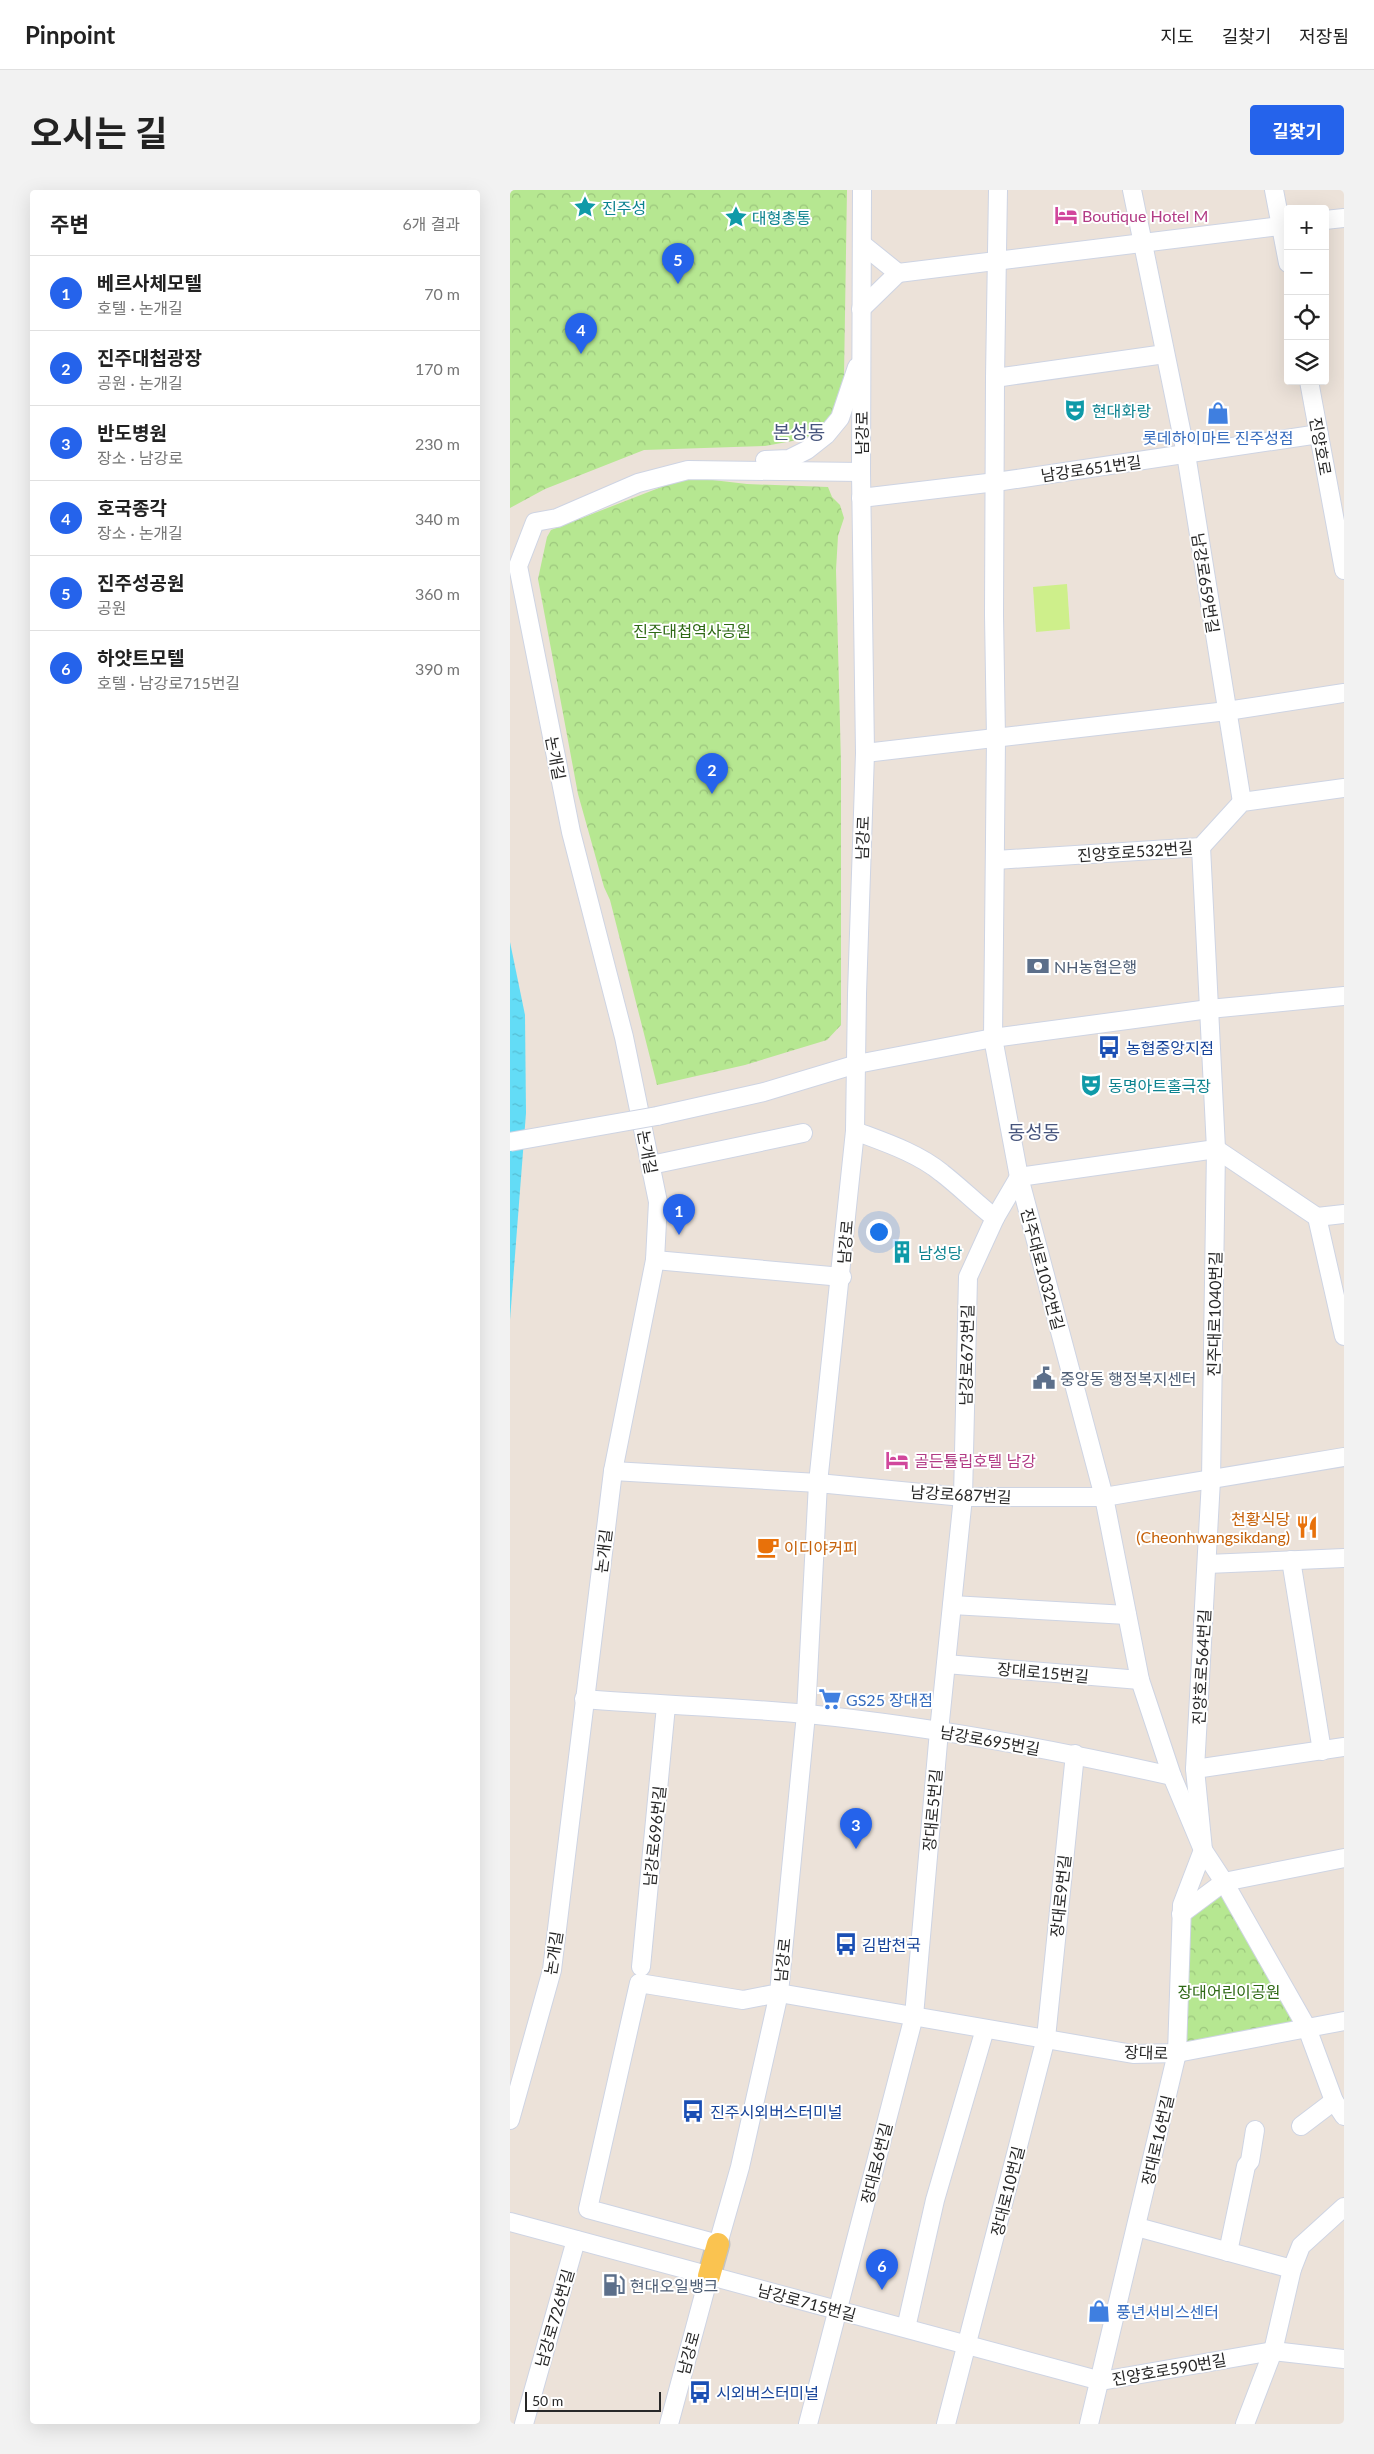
<!DOCTYPE html>
<html lang="ko">
<meta charset="utf-8">
<style>
body{margin:0;font-family:Lato,"Noto Sans KR",sans-serif;background:#f2f2f2;color:#222}
.controls{position:absolute;right:15px;top:15px;display:grid;overflow:hidden;border-radius:5px;box-shadow:0 5px 20px #0002}
.controls button{width:45px;height:45px;display:grid;place-items:center;padding:0;border:0;border-bottom:1px solid #e0e0e0;background:#fff;color:#222;font:25px sans-serif}
.scale{position:absolute;left:15px;bottom:12px;width:136px;box-sizing:border-box;padding-left:5px;border:2px solid #282828;border-top:0;font-size:14px;line-height:18px;white-space:nowrap;color:#282828;-webkit-text-stroke:4px #fff;paint-order:stroke}
.you{position:absolute;left:368px;top:1041px;width:18px;height:18px;margin:-12px;border:4px solid #fff;border-radius:50%;background:#1a73e8;box-shadow:0 0 0 8px #1a73e833}
.badge{display:grid;place-items:center;width:32px;height:32px;border-radius:50%;background:#2563eb;color:#fff;font-size:16px;font-weight:700}
.pin{position:absolute;translate:-50% -41px;filter:drop-shadow(0 1px 2px #0008)}
.pin::after{content:'';position:absolute;top:26px;width:18px;height:15px;background:inherit;clip-path:polygon(0 0,100% 0,50% 100%)}
.list{margin:0;padding:0;list-style:none}
h2{display:flex;justify-content:space-between;align-items:center;height:65px;margin:0;padding:0 20px;font-size:21px}
h2 small{font-size:16px;font-weight:400;color:#767676}
.list li{display:grid;grid-template-columns:32px 1fr auto;gap:15px;align-items:center;box-sizing:border-box;height:75px;padding:0 20px;border-top:1px solid #e0e0e0}
.list b{display:block;font-size:19px;white-space:nowrap}
.list p{margin:0;font-size:16px;white-space:nowrap;color:#767676}
.list em{font-size:16px;font-style:normal;color:#767676}
.icon{flex:none;width:28px;height:28px;fill:none;stroke:currentColor;stroke-width:2;stroke-linecap:round;stroke-linejoin:round}
.map{position:relative;flex:none;width:834px;height:2234px;overflow:hidden;border-radius:5px}
header{display:flex;align-items:center;gap:30px;box-sizing:border-box;height:70px;padding:0 25px;background:#fff;border-bottom:1px solid #e0e0e0}
header strong{font-size:24px}
nav{display:flex;gap:28px;margin-inline-start:auto;font-size:18px}
.intro{display:flex;align-items:center;justify-content:space-between;box-sizing:border-box;height:120px;padding:0 30px}
h1{margin:0;font-size:35px}
.button{padding:12px 22px;border-radius:5px;background:#2563eb;color:#fff;font-size:18px;font-weight:700}
main{display:flex;gap:30px;padding:0 30px}
aside{flex:1;background:#fff;border-radius:5px;box-shadow:0 5px 20px #0002}
.map>svg:first-child{display:block}
</style>
<header>
<strong>Pinpoint</strong>
<nav><a>지도</a><a>길찾기</a><a>저장됨</a></nav>
</header>
<div class="intro"><h1>오시는 길</h1><a class="button">길찾기</a></div>
<main>
<aside>
<h2>주변<small>6개 결과</small></h2>
<ul class="list">
<li><span class="badge">1</span><div><b>베르사체모텔</b><p>호텔 · 논개길</p></div><em>70 m</em></li>
<li><span class="badge">2</span><div><b>진주대첩광장</b><p>공원 · 논개길</p></div><em>170 m</em></li>
<li><span class="badge">3</span><div><b>반도병원</b><p>장소 · 남강로</p></div><em>230 m</em></li>
<li><span class="badge">4</span><div><b>호국종각</b><p>장소 · 논개길</p></div><em>340 m</em></li>
<li><span class="badge">5</span><div><b>진주성공원</b><p>공원</p></div><em>360 m</em></li>
<li><span class="badge">6</span><div><b>하얏트모텔</b><p>호텔 · 남강로715번길</p></div><em>390 m</em></li>
</ul>
</aside>
<div class="map">
<svg width="834" height="2234" viewBox="0 0 834 2234">
<defs>
<pattern id="forest-crowns" width="20" height="18" patternUnits="userSpaceOnUse" patternTransform="scale(1.25)"><rect width="20" height="18" fill="#b6e791"/><path d="M2 6a3 3 0 1 1 6 0M12 15a3 3 0 1 1 6 0" fill="none" stroke="#9cc67d"/></pattern>
<pattern id="water-ripples" width="26" height="14" patternUnits="userSpaceOnUse" patternTransform="scale(1.25)"><rect width="26" height="14" fill="#63dcf6"/><path d="M2 4q2-2 4 0t4 0M15 11q2-2 4 0t4 0" fill="none" stroke="#56bdd3"/></pattern>
</defs>
<rect width="100%" height="100%" fill="#ece2d9"/>
<!-- forest -->
<g fill="url(#forest-crowns)">
<path d="M 0,0 L 337,0 L 334,187 L 327,221 L 304,247 L 255,256 L 134,260 L 35,299 L 0,318 Z"/>
<path d="M 177,287 L 237,294 L 318,297 L 322,307 L 330,315 L 334,328 L 328,346 L 326,380 L 331,573 L 331,835 L 317,850 L 235,875 L 147,895 L 100,710 L 94,697 L 68,604 L 28,389 L 37,347 L 41,340 Z"/>
<path d="M 714,1692 L 797,1838 L 667,1863 L 671,1724 Z"/>
</g>
<!-- pitch -->
<path fill="#ceef8b" d="M 557,394 L 560,439 L 526,442 L 523,397 Z"/>
<!-- water -->
<path fill="url(#water-ripples)" d="M 0,752 L 15,825 L 16,923 L 0,1130 Z"/>
<g fill="none" stroke-linecap="round" stroke-linejoin="round">
<defs>
<g id="minor">
<path d="M 352,0 L 351,282 L 355,563 L 347,804 L 345,941 L 308,1293 L 296,1524 L 269,1803 L 230,1977 L 208,2054 L 78,2019 L 129,1793 L 233,1810 L 269,1803 L 623,1864 L 667,1863 L 834,1831"/>
<path d="M 488,0 L 485,188 L 484,425 L 486,549 L 483,848 L 509,987 L 594,1307 L 630,1490 L 662,1586 L 693,1660 L 714,1692 L 797,1838 L 824,1911 L 834,1926"/>
<path d="M 622,0 L 676,264 L 732,612"/>
<path d="M 764,0 L 778,73"/>
<path d="M 815,30 L 834,28"/>
<path d="M 352,54 L 388,83"/>
<path d="M 388,83 L 778,35"/>
<path d="M 351,119 L 388,83"/>
<path d="M 485,188 L 655,164"/>
<path d="M 799,191 L 834,380"/>
<path d="M 255,270 L 279,269 L 297,260 L 316,245 L 330,228 L 347,177"/>
<path d="M 351,308 L 486,292 L 809,244"/>
<path d="M 355,563 L 717,521 L 834,503"/>
<path d="M 486,670 L 691,657 L 732,612 L 834,598"/>
<path d="M 147,926 L 254,902 L 347,874 L 483,848 L 699,819 L 834,806"/>
<path d="M 345,941 C 374,952 408,963 432,983 C 450,997 466,1013 485,1028"/>
<path d="M 706,959 L 807,1027"/>
<path d="M 141,975 L 293,943"/>
<path d="M 509,987 L 706,959"/>
<path d="M 807,1027 L 834,1146"/>
<path d="M 807,1027 L 834,1024"/>
<path d="M 145,1070 L 332,1087"/>
<path d="M 103,1281 L 308,1293 L 453,1307 L 594,1307 L 834,1267"/>
<path d="M 781,1370 L 812,1561"/>
<path d="M 697,1374 L 834,1368"/>
<path d="M 442,1415 L 617,1425"/>
<path d="M 436,1474 L 630,1490"/>
<path d="M 74,1509 C 148,1515 223,1517 297,1524 C 420,1536 542,1559 662,1586"/>
<path d="M 685,1579 L 834,1557"/>
<path d="M 671,1724 L 714,1692 L 834,1668"/>
<path d="M 131,1777 L 156,1516"/>
<path d="M 0,1930 L 42,1780 L 103,1281 L 145,1070 L 148,1012 L 114,847 L 61,642 L 8,376 L 25,332 L 47,328 L 128,293 L 178,280 L 351,282"/>
<path d="M 791,1936 L 824,1911"/>
<path d="M 0,2032 L 591,2191 L 763,2161 L 834,2169"/>
<path d="M 627,2037 L 782,2079"/>
<path d="M 718,2062 L 736,1976 L 740,1971 L 745,1940"/>
<path d="M 396,2138 L 425,2010 L 475,1839"/>
<path d="M 14,2234 L 66,2050"/>
<path d="M 159,2234 L 199,2086"/>
<path d="M 298,2234 L 404,1826 L 429,1541 L 453,1307 L 458,1087 L 485,1028 L 509,987"/>
<path d="M 436,2234 L 536,1848 L 565,1564"/>
<path d="M 579,2234 L 667,1863 L 672,1715 L 693,1660 L 685,1579 L 701,1290 L 706,959 L 691,657"/>
<path d="M 735,2234 L 763,2161 L 782,2079 L 791,2056 L 834,2017"/>
</g>
<path id="major" d="M 199,2086 L 208,2054"/>
</defs>
<!-- minor casing -->
<use href="#minor" stroke="#ced4e3" stroke-width="20"/>
<!-- major casing -->
<use href="#major" stroke="#c3c3c3" stroke-width="25"/>
<!-- minor -->
<use href="#minor" stroke="#fff" stroke-width="18"/>
<!-- major -->
<use href="#major" stroke="#fac350" stroke-width="22"/>
<defs>
<path id="minor-bridge" d="M 0,952 L 147,926"/>
</defs>
<!-- minor-bridge casing -->
<use href="#minor-bridge" stroke="#ced4e3" stroke-width="20" stroke-linecap="butt"/>
<!-- minor-bridge -->
<use href="#minor-bridge" stroke="#fff" stroke-width="18"/>
</g>
<!-- icons -->
<defs>
<symbol id="sight-bare" viewBox="-9 -9 18 18"><path d="M0-6L1.8-2.2L6-1.7L2.9 1.2L3.7 5.4L0 3.3L-3.7 5.4L-2.9 1.2L-6-1.7L-1.8-2.2Z" fill="#0f9aa8" stroke="#fff" stroke-width="2.5" paint-order="stroke"/></symbol>
<symbol id="hotel-bare" viewBox="-9 -9 18 18"><path d="M-6-4.5h1.5V1H6V5H4.5V3h-9V5H-6ZM-4 0a1.8 1.8 0 1 1 3.6 0ZM.5 0V-2.5h3Q6-2.5 6 0Z" fill="#d1479c" stroke="#fff" stroke-width="2.5" paint-order="stroke"/></symbol>
<symbol id="theatre-bare" viewBox="-9 -9 18 18"><path d="M-5-5.5Q0-4 5-5.5V0Q5 5 0 6Q-5 5-5 0ZM-3.3-2.5H-1v1.5H-3.3ZM1-2.5H3.3v1.5H1ZM-2.8 1Q0 5.5 2.8 1Z" fill="#0f9aa8" stroke="#fff" stroke-width="2.5" paint-order="stroke"/></symbol>
<symbol id="shop-bare" viewBox="-9 -9 18 18"><path d="M-5-2.5h2.3a2.7 3.5 0 0 1 5.4 0H5L5.5 6h-11ZM-1.5-2.5h3a1.5 2.3 0 0 0-3 0Z" fill="#3f7fe0" stroke="#fff" stroke-width="2.5" paint-order="stroke"/></symbol>
<symbol id="bank-bare" viewBox="-9 -9 18 18"><path d="M-6-4H6V4H-6ZM0-2.3a2.3 2.3 0 1 0 0 4.6a2.3 2.3 0 1 0 0-4.6Z" fill="#5c6f8a" stroke="#fff" stroke-width="2.5" paint-order="stroke"/></symbol>
<symbol id="bus-bare" viewBox="-9 -9 18 18"><path d="M-5-6H5V4H4V6H2V4H-2V6H-4V4H-5ZM-3.5-4V0h7V-4ZM-3.5 1.2v1.5H-2V1.2ZM2 1.2v1.5H3.5V1.2Z" fill="#1a4fb4" stroke="#fff" stroke-width="2.5" paint-order="stroke"/></symbol>
<symbol id="building-bare" viewBox="-9 -9 18 18"><path d="M-4-6H4V6H1V3H-1V6H-4ZM-2.5-4.3h1.7v1.8h-1.7ZM.8-4.3h1.7v1.8H.8ZM-2.5-1h1.7V.8h-1.7ZM.8-1h1.7V.8H.8Z" fill="#0f9aa8" stroke="#fff" stroke-width="2.5" paint-order="stroke"/></symbol>
<symbol id="civic-bare" viewBox="-9 -9 18 18"><path d="M-.6-6.5H3V-4.5H.6V-3L4-1V1h2V6H-6V1h2V-1L-.6-3ZM-1.2 2.5V6h2.4V2.5Z" fill="#5c6f8a" stroke="#fff" stroke-width="2.5" paint-order="stroke"/></symbol>
<symbol id="restaurant-bare" viewBox="-9 -9 18 18"><path d="M-5-6h1v4h1v-4h1v4h1v-4h1v5L-1.5 .5V6h-2V.5L-5-1ZM5-6V6H3V1.5H1.5Q1.5-4 5-6Z" fill="#e8710a" stroke="#fff" stroke-width="2.5" paint-order="stroke"/></symbol>
<symbol id="cafe-bare" viewBox="-9 -9 18 18"><path d="M-5.5-4.5H6V0H3Q3 3.5 0 3.5H-2.5Q-5.5 3.5-5.5 0ZM3-3.2v2h1.7v-2ZM-6 4.5H4V6H-6Z" fill="#e8710a" stroke="#fff" stroke-width="2.5" paint-order="stroke"/></symbol>
<symbol id="supermarket-bare" viewBox="-9 -9 18 18"><path d="M-6-5.5h2.5l.6 2H6L4.5 2H-2.5L-4.4-4H-6ZM-1.5 3.2a1.3 1.3 0 1 0 .1 0ZM3 3.2a1.3 1.3 0 1 0 .1 0Z" fill="#3f7fe0" stroke="#fff" stroke-width="2.5" paint-order="stroke"/></symbol>
<symbol id="fuel-bare" viewBox="-9 -9 18 18"><path d="M-5.5-6h7V0h2V4h1.3V-2.5L3-4.5l.8-.8L6-3V5H2.5V1h-1V6h-7ZM-4.2-4.7v3.2H.2V-4.7Z" fill="#5c6f8a" stroke="#fff" stroke-width="2.5" paint-order="stroke"/></symbol>
</defs>
<g fill-rule="evenodd">
<use href="#sight-bare" x="59" y="1" width="32" height="32"/>
<use href="#hotel-bare" x="540" y="9" width="32" height="32"/>
<use href="#sight-bare" x="210" y="11" width="32" height="32"/>
<use href="#theatre-bare" x="549" y="204" width="32" height="32"/>
<use href="#shop-bare" x="692" y="207" width="32" height="32"/>
<use href="#bank-bare" x="512" y="760" width="32" height="32"/>
<use href="#bus-bare" x="583" y="841" width="32" height="32"/>
<use href="#theatre-bare" x="565" y="879" width="32" height="32"/>
<use href="#building-bare" x="376" y="1046" width="32" height="32"/>
<use href="#civic-bare" x="518" y="1172" width="32" height="32"/>
<use href="#hotel-bare" x="371" y="1254" width="32" height="32"/>
<use href="#restaurant-bare" x="781" y="1321" width="32" height="32"/>
<use href="#cafe-bare" x="242" y="1341" width="32" height="32"/>
<use href="#supermarket-bare" x="304" y="1493" width="32" height="32"/>
<use href="#bus-bare" x="320" y="1738" width="32" height="32"/>
<use href="#bus-bare" x="167" y="1905" width="32" height="32"/>
<use href="#fuel-bare" x="88" y="2079" width="32" height="32"/>
<use href="#shop-bare" x="573" y="2105" width="32" height="32"/>
<use href="#bus-bare" x="174" y="2186" width="32" height="32"/>
</g>
<g text-anchor="middle" dominant-baseline="central" stroke-width="4" stroke-linejoin="round" paint-order="stroke">
<!-- culture labels -->
<g font-size="16" fill="#0d838f" stroke="#fff" text-anchor="start">
<text x="92" y="17">진주성</text>
<text x="242" y="27">대형총통</text>
<text x="582" y="220">현대화랑</text>
<text x="598" y="895">동명아트홀극장</text>
<text x="408" y="1062">남성당</text>
</g>
<!-- hotel labels -->
<g font-size="16" fill="#b23c85" stroke="#fff" text-anchor="start">
<text x="572" y="25">Boutique Hotel M</text>
<text x="404" y="1270">골든튤립호텔 남강</text>
</g>
<!-- street labels -->
<g font-size="16" fill="#282828" stroke="#fff">
<text transform="translate(351 243) rotate(-90)">남강로</text>
<text transform="translate(811 256) rotate(80)">진양호로</text>
<text transform="translate(581 278) rotate(-8)">남강로651번길</text>
<text transform="translate(696 393) rotate(81)">남강로659번길</text>
<text transform="translate(46 568) rotate(79)">논개길</text>
<text transform="translate(352 648) rotate(-88)">남강로</text>
<text transform="translate(625 661) rotate(-4)">진양호로532번길</text>
<text transform="translate(138 962) rotate(79)">논개길</text>
<text transform="translate(335 1052) rotate(-85)">남강로</text>
<text transform="translate(533 1079) rotate(75)">진주대로1032번길</text>
<text transform="translate(704 1124) rotate(-89)">진주대로1040번길</text>
<text transform="translate(456 1165) rotate(-89)">남강로673번길</text>
<text transform="translate(451 1304) rotate(3)">남강로687번길</text>
<text transform="translate(93 1361) rotate(-83)">논개길</text>
<text transform="translate(691 1477) rotate(-87)">진양호로564번길</text>
<text transform="translate(533 1482) rotate(5)">장대로15번길</text>
<text transform="translate(480 1550) rotate(10)">남강로695번길</text>
<text transform="translate(422 1620) rotate(-85)">장대로5번길</text>
<text transform="translate(144 1646) rotate(-84)">남강로696번길</text>
<text transform="translate(550 1706) rotate(-84)">장대로9번길</text>
<text transform="translate(43 1763) rotate(-81)">논개길</text>
<text transform="translate(272 1770) rotate(-84)">남강로</text>
<text transform="translate(636 1862) rotate(2)">장대로</text>
<text transform="translate(647 1950) rotate(-77)">장대로16번길</text>
<text transform="translate(366 1973) rotate(-76)">장대로6번길</text>
<text transform="translate(497 2001) rotate(-76)">장대로10번길</text>
<text transform="translate(297 2112) rotate(15)">남강로715번길</text>
<text transform="translate(44 2128) rotate(-74)">남강로726번길</text>
<text transform="translate(178 2163) rotate(-75)">남강로</text>
<text transform="translate(659 2179) rotate(-10)">진양호로590번길</text>
</g>
<!-- shop labels -->
<g font-size="16" fill="#366cbe" stroke="#fff" text-anchor="start">
<text x="708" y="247" text-anchor="middle">롯데하이마트 진주성점</text>
<text x="336" y="1509">GS25 장대점</text>
<text x="606" y="2121">풍년서비스센터</text>
</g>
<!-- park labels -->
<g font-size="16" fill="#2e6915" stroke="#fff">
<text x="182" y="440">진주대첩역사공원</text>
<text x="719" y="1801">장대어린이공원</text>
</g>
<!-- service labels -->
<g font-size="16" fill="#4e5e75" stroke="#fff" text-anchor="start">
<text x="544" y="776">NH농협은행</text>
<text x="550" y="1188">중앙동 행정복지센터</text>
<text x="120" y="2095">현대오일뱅크</text>
</g>
<!-- transit labels -->
<g font-size="16" fill="#164399" stroke="#fff" text-anchor="start">
<text x="616" y="857">농협중앙지점</text>
<text x="352" y="1754">김밥천국</text>
<text x="200" y="1921">진주시외버스터미널</text>
<text x="206" y="2202">시외버스터미널</text>
</g>
<!-- food labels -->
<g font-size="16" fill="#c56008" stroke="#fff" text-anchor="end">
<text x="780" y="1328">천황식당<tspan x="780" dy="18">(Cheonhwangsikdang)</tspan></text>
<text x="274" y="1357" text-anchor="start">이디야커피</text>
</g>
<!-- quarter labels -->
<g font-size="19" fill="#46547c" stroke="#fff">
<text x="289" y="241">본성동</text>
<text x="524" y="941">동성동</text>
</g>
</g>
</svg>
<div class="controls">
<button>+</button>
<button>−</button>
<button><svg class="icon" aria-label="locate" viewBox="0 0 24 24"><circle cx="12" cy="12" r="6"/><path d="M12 2v4M12 18v4M2 12h4M18 12h4"/></svg></button>
<button><svg class="icon" aria-label="layers" viewBox="0 0 24 24"><path d="M12 4l9 5-9 5-9-5zM3 14l9 5 9-5"/></svg></button>
</div>
<div class="scale">50 m</div>
<div class="you"></div>
<div class="pin badge" style="left:169px;top:1045px">1</div>
<div class="pin badge" style="left:202px;top:604px">2</div>
<div class="pin badge" style="left:346px;top:1659px">3</div>
<div class="pin badge" style="left:71px;top:164px">4</div>
<div class="pin badge" style="left:168px;top:94px">5</div>
<div class="pin badge" style="left:372px;top:2100px">6</div>
</div>
</main>
